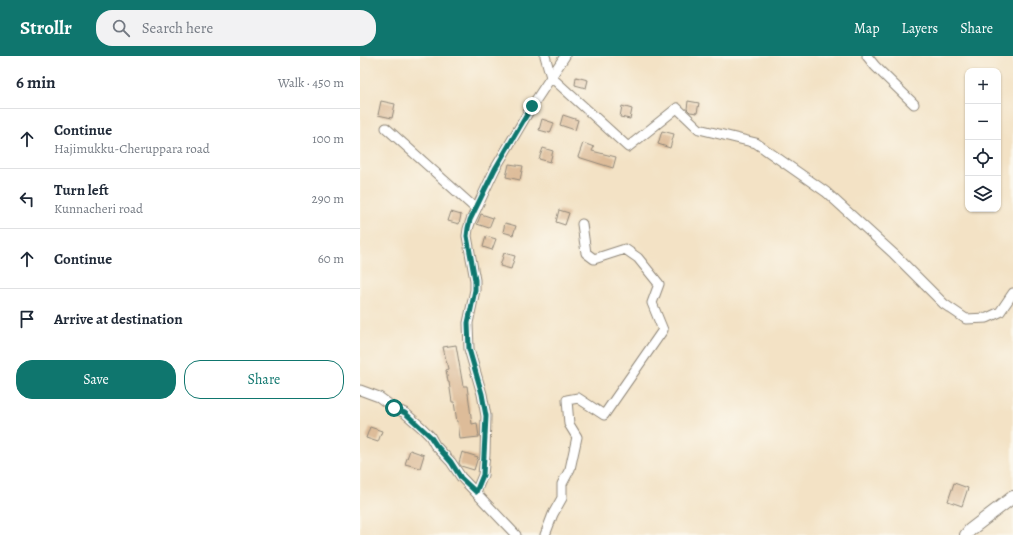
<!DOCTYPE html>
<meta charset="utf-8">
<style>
body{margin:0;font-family:Alegreya,serif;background:#f2f2f3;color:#1f2937}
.controls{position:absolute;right:12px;top:12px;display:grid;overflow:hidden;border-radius:8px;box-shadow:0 1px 3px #0004}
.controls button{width:36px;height:36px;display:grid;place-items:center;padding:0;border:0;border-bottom:1px solid #e0e1e3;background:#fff;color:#1f2937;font:20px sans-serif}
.stop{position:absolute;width:12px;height:12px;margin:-9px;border:3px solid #0f766e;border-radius:50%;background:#fff}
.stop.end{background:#0f766e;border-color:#fff;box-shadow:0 1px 4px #0008}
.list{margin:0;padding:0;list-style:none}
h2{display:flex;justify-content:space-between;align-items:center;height:52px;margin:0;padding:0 16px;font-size:17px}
h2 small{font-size:13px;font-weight:400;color:#747a83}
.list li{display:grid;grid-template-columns:26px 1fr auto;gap:12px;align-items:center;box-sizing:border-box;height:60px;padding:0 16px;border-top:1px solid #e0e1e3}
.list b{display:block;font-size:15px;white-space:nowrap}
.list p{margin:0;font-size:13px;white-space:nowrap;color:#747a83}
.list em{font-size:13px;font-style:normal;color:#747a83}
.actions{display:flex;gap:8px;padding:12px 16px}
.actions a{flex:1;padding:9px 0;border:1px solid #0f766e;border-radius:16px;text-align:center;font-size:14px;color:#0f766e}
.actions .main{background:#0f766e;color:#fff}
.icon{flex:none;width:22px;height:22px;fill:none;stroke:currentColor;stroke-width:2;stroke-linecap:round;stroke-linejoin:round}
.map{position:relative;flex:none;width:653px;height:479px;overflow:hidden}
header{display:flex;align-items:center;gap:24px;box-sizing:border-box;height:56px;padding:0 20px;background:#0f766e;color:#fff}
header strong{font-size:19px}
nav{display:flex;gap:22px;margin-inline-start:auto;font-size:14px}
.search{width:280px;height:36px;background:#f2f2f3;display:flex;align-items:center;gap:10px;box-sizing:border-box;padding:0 14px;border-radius:16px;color:#747a83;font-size:15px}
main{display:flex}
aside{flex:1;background:#fff}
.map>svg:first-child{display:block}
</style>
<header>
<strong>Strollr</strong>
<div class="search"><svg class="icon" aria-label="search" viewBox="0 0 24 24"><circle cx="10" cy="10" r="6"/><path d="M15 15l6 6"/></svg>Search here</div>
<nav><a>Map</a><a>Layers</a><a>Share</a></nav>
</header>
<main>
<aside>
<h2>6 min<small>Walk · 450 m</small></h2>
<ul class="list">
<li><svg class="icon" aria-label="ahead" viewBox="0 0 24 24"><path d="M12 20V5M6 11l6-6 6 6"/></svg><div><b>Continue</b><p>Hajimukku-Cheruppara road</p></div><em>100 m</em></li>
<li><svg class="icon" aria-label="left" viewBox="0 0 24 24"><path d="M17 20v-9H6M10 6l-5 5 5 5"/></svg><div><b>Turn left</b><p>Kunnacheri road</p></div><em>290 m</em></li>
<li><svg class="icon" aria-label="ahead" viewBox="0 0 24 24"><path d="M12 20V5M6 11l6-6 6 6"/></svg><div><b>Continue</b></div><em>60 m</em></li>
<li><svg class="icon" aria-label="arrive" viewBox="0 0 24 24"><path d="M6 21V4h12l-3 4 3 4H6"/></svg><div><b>Arrive at destination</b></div></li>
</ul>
<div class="actions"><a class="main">Save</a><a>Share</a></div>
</aside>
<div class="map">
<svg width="653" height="479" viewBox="0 0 653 479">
<rect width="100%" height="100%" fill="#fbf7ec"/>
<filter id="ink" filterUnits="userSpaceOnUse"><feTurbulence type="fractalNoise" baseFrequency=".025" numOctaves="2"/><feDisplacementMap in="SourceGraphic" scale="8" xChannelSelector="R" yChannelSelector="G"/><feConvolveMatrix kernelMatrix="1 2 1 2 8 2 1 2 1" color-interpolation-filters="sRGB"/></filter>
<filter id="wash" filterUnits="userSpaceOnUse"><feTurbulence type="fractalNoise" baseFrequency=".012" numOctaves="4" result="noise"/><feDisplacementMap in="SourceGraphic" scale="16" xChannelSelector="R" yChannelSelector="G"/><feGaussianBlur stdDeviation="0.9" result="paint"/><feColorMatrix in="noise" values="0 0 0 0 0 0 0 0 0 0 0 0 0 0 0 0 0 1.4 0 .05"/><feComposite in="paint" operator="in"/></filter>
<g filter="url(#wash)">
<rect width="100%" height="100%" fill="#f3e2c5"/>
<g id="blocks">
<!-- building -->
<g fill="#ddbc99">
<path d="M 216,21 L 228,24 L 226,32 L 215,29 Z"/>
<path d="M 21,45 L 35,48 L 32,62 L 18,59 Z"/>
<path d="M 328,45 L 339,47 L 337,57 L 330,56 L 327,53 Z"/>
<path d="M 262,50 L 272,53 L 270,63 L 260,61 Z"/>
<path d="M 203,59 L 218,64 L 215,74 L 200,69 Z"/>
<path d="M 182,63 L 194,67 L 190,77 L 179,74 Z"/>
<path d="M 302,75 L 314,78 L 310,92 L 298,88 Z"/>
<path d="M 223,87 L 234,91 L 232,95 L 256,101 L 253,112 L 218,101 Z"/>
<path d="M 183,92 L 193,95 L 190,106 L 179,103 Z"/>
<path d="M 149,108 L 163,110 L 160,124 L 146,121 Z"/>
<path d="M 199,154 L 209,157 L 205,169 L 196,166 Z"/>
<path d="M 91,156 L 101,159 L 99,168 L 88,165 Z"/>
<path d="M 121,158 L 133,162 L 129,172 L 117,168 Z"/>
<path d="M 145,167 L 156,170 L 153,179 L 143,176 Z"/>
<path d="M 126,180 L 136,183 L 132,194 L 123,191 Z"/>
<path d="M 144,197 L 155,200 L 151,213 L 140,210 Z"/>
<path d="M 96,289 L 103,330 L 107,330 L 112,368 L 117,367 L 119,381 L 100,383 L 98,365 L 97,366 L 94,346 L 92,346 L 89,326 L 88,326 L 86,314 L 88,313 L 83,291 Z"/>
<path d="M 10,371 L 22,375 L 18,386 L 6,382 Z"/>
<path d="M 50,394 L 64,399 L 60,412 L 45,408 Z"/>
<path d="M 102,396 L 118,401 L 114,414 L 101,410 L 99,407 Z"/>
<path d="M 594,427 L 608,432 L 602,450 L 588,445 Z"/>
</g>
</g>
</g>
<g filter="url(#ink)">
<use href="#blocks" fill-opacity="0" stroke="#8f8678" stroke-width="1"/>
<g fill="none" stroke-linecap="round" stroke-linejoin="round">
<defs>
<g id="minor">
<path d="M 185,0 L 191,21 L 268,91 L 317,52 L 339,73 L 396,87 L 466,136 L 534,198 L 584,248 L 606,263 L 627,262 L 640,256 L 653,237"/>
<path d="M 507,0 L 515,10 L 554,48"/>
<path d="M 26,72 L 116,153"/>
<path d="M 0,334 L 19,341 L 34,352 L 45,357 L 61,371 L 70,380 L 75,389 L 91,406 L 101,421 L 156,479"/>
<path d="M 116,436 L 123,419 L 125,398 L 126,360 L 122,338 L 109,293 L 108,267 L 115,234 L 115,224 L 107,180 L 108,173 L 111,164 L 135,113 L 172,50 L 205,0"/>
<path d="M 185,479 L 193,458 L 202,442 L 202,428 L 210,413 L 217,381 L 209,368 L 207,344 L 218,342 L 244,359 L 303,274 L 292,247 L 299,228 L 278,202 L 265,193 L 234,203 L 226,197 L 222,168"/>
</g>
<path id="major" d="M 606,479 L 610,474 L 653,441"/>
</defs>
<!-- minor casing -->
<use href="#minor" stroke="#8f8678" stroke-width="11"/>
<!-- major casing -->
<use href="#major" stroke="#8f8678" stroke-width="14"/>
<!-- minor -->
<use href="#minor" stroke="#fff" stroke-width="9"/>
<!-- major -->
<use href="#major" stroke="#fff" stroke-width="12"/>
</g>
</g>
<g fill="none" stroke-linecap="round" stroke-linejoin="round" filter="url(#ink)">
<!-- route -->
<path stroke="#0f766e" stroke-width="5" d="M 34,352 L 45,357 L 70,380 L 76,389 L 91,406 L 101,422 L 116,436 L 123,419 L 126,360 L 122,338 L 109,293 L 108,267 L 115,234 L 115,224 L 107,180 L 108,172 L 110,164 L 135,113 L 172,50"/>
</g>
</svg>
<div class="controls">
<button>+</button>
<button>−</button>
<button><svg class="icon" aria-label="locate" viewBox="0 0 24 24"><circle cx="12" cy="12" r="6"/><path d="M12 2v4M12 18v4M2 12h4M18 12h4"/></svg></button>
<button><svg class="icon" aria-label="layers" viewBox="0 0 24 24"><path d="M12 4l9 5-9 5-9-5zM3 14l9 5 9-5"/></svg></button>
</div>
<div class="stop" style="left:34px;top:352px"></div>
<div class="stop end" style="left:172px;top:50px"></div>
</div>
</main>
